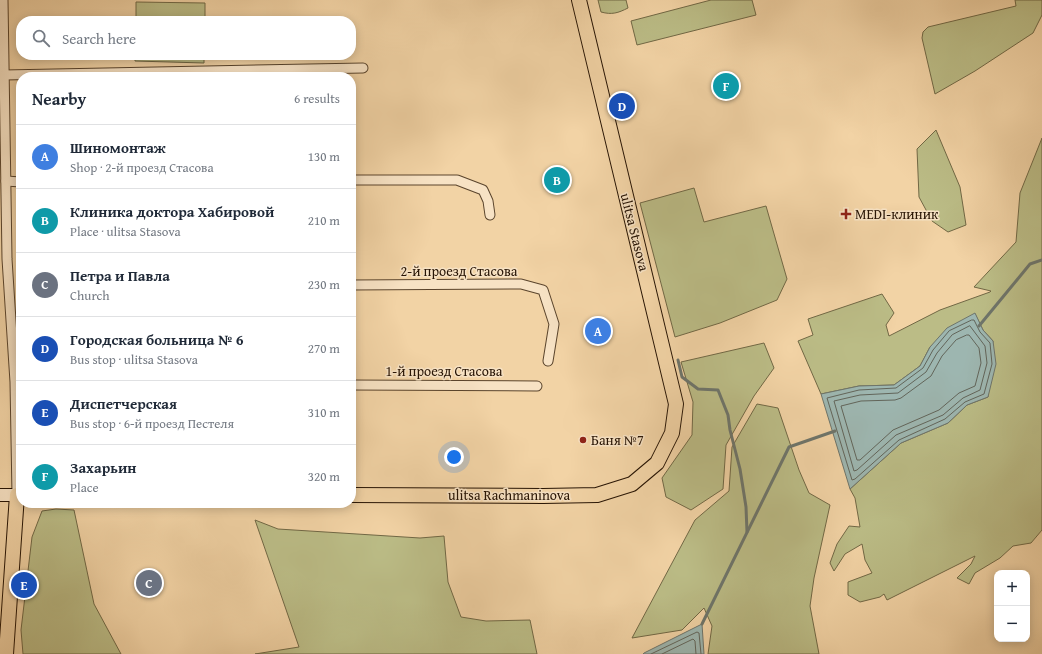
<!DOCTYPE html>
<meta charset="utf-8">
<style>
body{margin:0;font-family:"Gentium Book Plus",serif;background:#f2f2f3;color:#1f2937}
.controls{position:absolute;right:12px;bottom:12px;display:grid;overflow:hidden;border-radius:8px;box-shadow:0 2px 10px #0003}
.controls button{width:36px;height:36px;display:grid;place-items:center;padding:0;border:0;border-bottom:1px solid #e0e1e3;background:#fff;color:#1f2937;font:20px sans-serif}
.you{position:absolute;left:454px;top:457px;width:14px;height:14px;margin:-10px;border:3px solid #fff;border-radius:50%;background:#1a73e8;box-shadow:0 0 0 6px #1a73e833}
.badge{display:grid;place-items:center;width:26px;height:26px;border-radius:50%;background:#7c3aed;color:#fff;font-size:13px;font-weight:700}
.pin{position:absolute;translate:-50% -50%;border:2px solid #fff;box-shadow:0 1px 4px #0006}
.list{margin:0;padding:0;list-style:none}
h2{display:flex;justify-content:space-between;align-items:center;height:52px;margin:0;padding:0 16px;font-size:17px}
h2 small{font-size:13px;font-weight:400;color:#747a83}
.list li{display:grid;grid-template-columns:26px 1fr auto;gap:12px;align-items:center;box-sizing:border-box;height:64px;padding:0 16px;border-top:1px solid #e0e1e3}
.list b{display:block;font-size:15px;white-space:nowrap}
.list p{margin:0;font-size:13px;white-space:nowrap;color:#747a83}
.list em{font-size:13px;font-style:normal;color:#747a83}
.icon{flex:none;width:22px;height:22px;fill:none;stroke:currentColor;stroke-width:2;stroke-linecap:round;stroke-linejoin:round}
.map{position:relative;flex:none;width:1042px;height:654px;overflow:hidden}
.search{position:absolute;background:#fff;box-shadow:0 2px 10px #0003;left:16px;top:16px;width:340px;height:44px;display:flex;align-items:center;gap:10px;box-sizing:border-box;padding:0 14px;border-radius:16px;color:#747a83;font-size:15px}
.panel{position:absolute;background:#fff;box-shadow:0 2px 10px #0003;left:16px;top:72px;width:340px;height:436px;border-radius:16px}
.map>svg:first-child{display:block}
</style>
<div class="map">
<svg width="1042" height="654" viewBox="0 0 1042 654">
<rect width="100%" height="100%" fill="#f2d3a5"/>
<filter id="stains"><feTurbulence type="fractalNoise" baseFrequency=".005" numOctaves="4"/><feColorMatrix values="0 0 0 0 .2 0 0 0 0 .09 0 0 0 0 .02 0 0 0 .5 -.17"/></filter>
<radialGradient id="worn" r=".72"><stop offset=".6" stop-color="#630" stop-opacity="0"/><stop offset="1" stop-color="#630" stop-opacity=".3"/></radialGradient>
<!-- green -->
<g fill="#bbbc86" stroke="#716845">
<path d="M 598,0 L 626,0 L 628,8 C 618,13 612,15 601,12 Z"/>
<path d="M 711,0 L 752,0 L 756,15 L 637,45 L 631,21 Z"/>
<path d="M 1015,0 L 1042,0 L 1042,15 L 1033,33 L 975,71 L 935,94 L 922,38 L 923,32 L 928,27 L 1016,6 Z"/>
<path d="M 136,2 L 205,3 L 205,21 L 136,21 Z"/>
<path d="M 135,55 L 204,55 L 204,63 L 135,61 Z"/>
<path d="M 936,130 L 960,187 L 966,225 L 948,232 L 932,221 L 919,197 L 917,149 Z"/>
<path d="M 1042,138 L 1042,530 L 1031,543 L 1013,546 L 1000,558 L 975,573 L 969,584 L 957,578 L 971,564 L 975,556 L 887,600 L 884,594 L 880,597 L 860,602 L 848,595 L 848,582 L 872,573 L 865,560 L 862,544 L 845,554 L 834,571 L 830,563 L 837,544 L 849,526 L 860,527 L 855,498 L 850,489 L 901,443 L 948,423 L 967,405 L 988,397 L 993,341 L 983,330 L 975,314 L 930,347 L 920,366 L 894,385 L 859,386 L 821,394 L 798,341 L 813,335 L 808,319 L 882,294 L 894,313 L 886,325 L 889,336 L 940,310 L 990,292 L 991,291 L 974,287 L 1016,242 L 1020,193 Z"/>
<path d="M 694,188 L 704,222 L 766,206 L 787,279 L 777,300 L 720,323 L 675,337 L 640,203 Z"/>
<path d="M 764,343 L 774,368 L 754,396 L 726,445 L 723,489 L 691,510 L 666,497 L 662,478 L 692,435 L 693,402 L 681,362 Z"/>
<path d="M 757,404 L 778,408 L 799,470 L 809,493 L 830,505 L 814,578 L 810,606 L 819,654 L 708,654 L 712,626 L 704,608 L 682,630 L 632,638 L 695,520 L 729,491 L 732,447 Z"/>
<path d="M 56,509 L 74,510 L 94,604 L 121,654 L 23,654 L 21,630 L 32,537 L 42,511 Z"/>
<path d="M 255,520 L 278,529 L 420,538 L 444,536 L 448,582 L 461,617 L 486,621 L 530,620 L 537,654 L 255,654 L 299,647 Z"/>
</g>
<!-- water -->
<g fill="#9db6b0" stroke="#6e756b">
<path d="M 975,313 L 983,330 L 993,341 L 996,364 L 988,397 L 967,405 L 948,423 L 901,443 L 850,489 L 821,394 L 859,386 L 894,385 L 920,366 L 930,347 L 947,328 Z"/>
<path d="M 702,624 L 704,654 L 643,654 L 644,653 Z"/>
</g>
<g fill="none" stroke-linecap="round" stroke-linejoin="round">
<!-- shore -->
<g stroke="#62655a" stroke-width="1">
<path d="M 972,320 L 974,320 L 980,332 L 990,343 L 992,364 L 984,394 L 965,402 L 945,419 L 899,440 L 855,479 L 852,480 L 827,398 L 859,390 L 896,388 L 923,368 L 933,350 L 949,331 Z"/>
<path d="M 970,326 L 985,346 L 987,363 L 980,390 L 963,398 L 943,415 L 896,435 L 857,470 L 854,471 L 834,401 L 860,395 L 898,393 L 926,372 L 937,353 L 952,335 Z"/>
<path d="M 967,335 L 969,335 L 979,348 L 981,363 L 975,386 L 959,393 L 939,410 L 893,430 L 860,460 L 857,460 L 841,406 L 861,401 L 895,400 L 901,398 L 931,376 L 942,356 L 956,340 Z"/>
<path d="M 651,654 L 697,632 L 699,633 L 701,654"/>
<path d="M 662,654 L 693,639 L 695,641 L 696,654"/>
</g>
<!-- stream -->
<g stroke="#6e756b" stroke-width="3">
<path d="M 979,326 L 1030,264 L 1042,260"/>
<path d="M 678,360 L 682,377 L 698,389 L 718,390 L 728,415 L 730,430 L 740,469 L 746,507 L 747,532"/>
<path d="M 702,624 L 789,447 L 835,431"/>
</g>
<defs>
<g id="minor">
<path d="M 3,0 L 7,259 L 15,382 L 17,495"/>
<path d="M 4,75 L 363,68"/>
<path d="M 351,180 L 457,180 L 483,190 L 488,201 L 490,215"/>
<path d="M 6,181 L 21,182"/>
<path d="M 351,285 L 521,284 L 543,290 L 554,324 L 548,361"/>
<path d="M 351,385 L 537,386"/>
</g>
<path id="secondary" d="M 0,495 L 17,495"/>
<g id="primary">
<path d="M 351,495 L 543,496 L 597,495 L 632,484 L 657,463 L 672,433 L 676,404 L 579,0"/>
<path d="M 6,654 L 17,495 L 21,494"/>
</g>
</defs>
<!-- minor casing -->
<use href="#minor" stroke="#5a442c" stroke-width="11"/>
<!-- secondary casing -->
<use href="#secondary" stroke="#271404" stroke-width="14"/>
<!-- primary casing -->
<use href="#primary" stroke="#271404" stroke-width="16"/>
<!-- minor -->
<use href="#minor" stroke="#f7e2c4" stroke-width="9"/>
<!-- secondary -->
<use href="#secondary" stroke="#f7e2c4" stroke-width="12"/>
<!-- primary -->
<use href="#primary" stroke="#f2d3a5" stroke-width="14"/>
</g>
<!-- markers -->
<g fill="#8f2418" stroke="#f7e2c4" stroke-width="1.5">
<path d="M844 208h4v4h4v4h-4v4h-4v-4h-4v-4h4z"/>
<circle cx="583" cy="440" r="4"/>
</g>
<g text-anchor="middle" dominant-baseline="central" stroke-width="3" stroke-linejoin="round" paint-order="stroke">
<!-- poi labels -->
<g font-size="14" fill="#271404" stroke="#f7e2c4" text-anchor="start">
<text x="855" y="214">MEDI-клиник</text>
<text x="591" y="440">Баня №7</text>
</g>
<!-- street labels -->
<g font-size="14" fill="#271404" stroke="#f7e2c4">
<text transform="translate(635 232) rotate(76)">ulitsa Stasova</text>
<text x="459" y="271">2-й проезд Стасова</text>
<text x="444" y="371">1-й проезд Стасова</text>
<text x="509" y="495">ulitsa Rachmaninova</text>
</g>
</g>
<rect width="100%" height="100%" filter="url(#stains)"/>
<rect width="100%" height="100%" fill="url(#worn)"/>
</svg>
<div class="controls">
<button>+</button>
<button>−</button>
</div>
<div class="you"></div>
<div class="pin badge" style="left:598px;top:331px;background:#3f7fe0">A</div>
<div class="pin badge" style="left:557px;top:180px;background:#0f9aa8">B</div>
<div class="pin badge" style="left:149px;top:583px;background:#6b7280">C</div>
<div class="pin badge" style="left:622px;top:106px;background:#1a4fb4">D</div>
<div class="pin badge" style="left:24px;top:585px;background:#1a4fb4">E</div>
<div class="pin badge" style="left:726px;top:86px;background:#0f9aa8">F</div>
<div class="search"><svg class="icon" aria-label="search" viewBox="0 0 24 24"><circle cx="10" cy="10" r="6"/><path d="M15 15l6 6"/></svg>Search here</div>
<section class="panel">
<h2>Nearby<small>6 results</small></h2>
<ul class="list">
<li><span class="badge" style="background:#3f7fe0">A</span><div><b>Шиномонтаж</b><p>Shop · 2-й проезд Стасова</p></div><em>130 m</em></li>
<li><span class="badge" style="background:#0f9aa8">B</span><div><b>Клиника доктора Хабировой</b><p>Place · ulitsa Stasova</p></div><em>210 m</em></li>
<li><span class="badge" style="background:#6b7280">C</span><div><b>Петра и Павла</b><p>Church</p></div><em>230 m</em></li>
<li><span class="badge" style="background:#1a4fb4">D</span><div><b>Городская больница № 6</b><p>Bus stop · ulitsa Stasova</p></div><em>270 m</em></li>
<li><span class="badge" style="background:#1a4fb4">E</span><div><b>Диспетчерская</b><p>Bus stop · 6-й проезд Пестеля</p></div><em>310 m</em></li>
<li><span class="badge" style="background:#0f9aa8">F</span><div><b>Захарьин</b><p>Place</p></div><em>320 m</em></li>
</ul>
</section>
</div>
